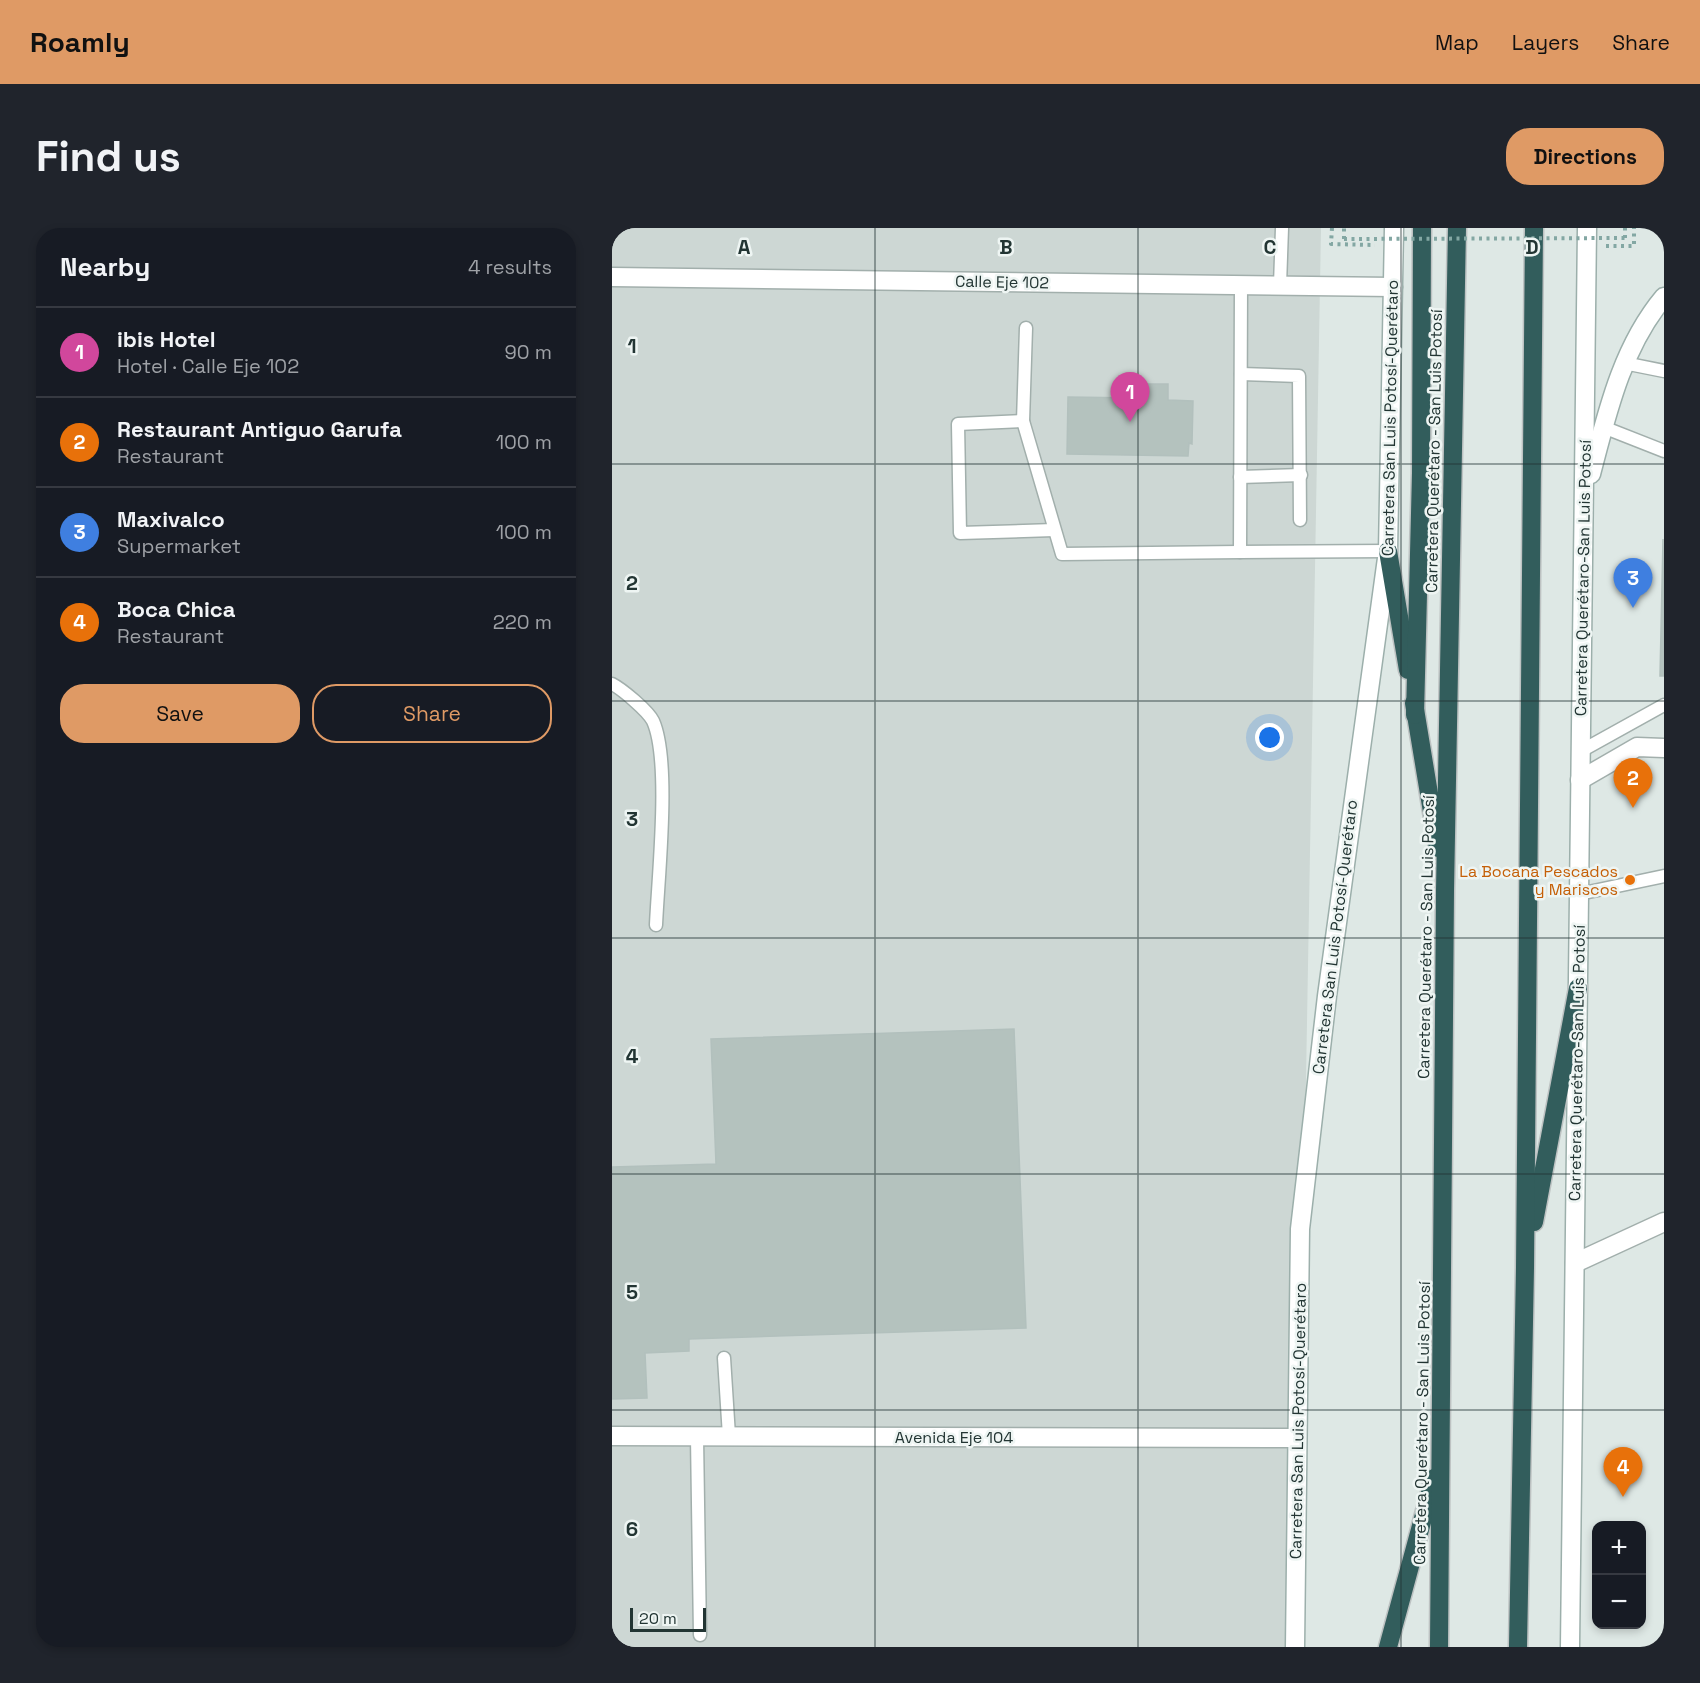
<!DOCTYPE html>
<meta charset="utf-8">
<style>
body{margin:0;font-family:"Space Grotesk",sans-serif;background:#20242c;color:#f1f3f6}
.controls{position:absolute;right:18px;bottom:18px;display:grid;overflow:hidden;border-radius:12px;box-shadow:0 3px 9px #0003}
.controls button{width:54px;height:54px;display:grid;place-items:center;padding:0;border:0;border-bottom:2px solid #363941;background:#171b24;color:#f1f3f6;font:30px sans-serif}
.scale{position:absolute;left:18px;bottom:15px;width:76px;box-sizing:border-box;padding-left:6px;border:3px solid #223533;border-top:0;font-size:16px;line-height:21px;white-space:nowrap;color:#223533;-webkit-text-stroke:4px #eef5f3;paint-order:stroke}
.you{position:absolute;left:658px;top:510px;width:21px;height:21px;margin:-15px;border:4px solid #fff;border-radius:50%;background:#1a73e8;box-shadow:0 0 0 9px #1a73e833}
.badge{display:grid;place-items:center;width:39px;height:39px;border-radius:50%;background:#df9a65;color:#fff;font-size:20px;font-weight:700}
.pin{position:absolute;translate:-50% -50px;filter:drop-shadow(0 2px 3px #0008)}
.pin::after{content:'';position:absolute;top:32px;width:21px;height:18px;background:inherit;clip-path:polygon(0 0,100% 0,50% 100%)}
.list{margin:0;padding:0;list-style:none}
h2{display:flex;justify-content:space-between;align-items:center;height:78px;margin:0;padding:0 24px;font-size:26px}
h2 small{font-size:20px;font-weight:400;color:#9ea1a6}
.list li{display:grid;grid-template-columns:39px 1fr auto;gap:18px;align-items:center;box-sizing:border-box;height:90px;padding:0 24px;border-top:2px solid #363941}
.list b{display:block;font-size:22px;white-space:nowrap}
.list p{margin:0;font-size:20px;white-space:nowrap;color:#9ea1a6}
.list em{font-size:20px;font-style:normal;color:#9ea1a6}
.actions{display:flex;gap:12px;padding:18px 24px}
.actions a{flex:1;padding:14px 0;border:2px solid #df9a65;border-radius:24px;text-align:center;font-size:21px;color:#df9a65}
.actions .main{background:#df9a65;color:#111}
.map{position:relative;flex:none;width:1052px;height:1419px;overflow:hidden;border-radius:24px}
header{display:flex;align-items:center;gap:36px;box-sizing:border-box;height:84px;padding:0 30px;background:#df9a65;color:#111}
header strong{font-size:28px}
nav{display:flex;gap:33px;margin-inline-start:auto;font-size:21px}
.intro{display:flex;align-items:center;justify-content:space-between;box-sizing:border-box;height:144px;padding:0 36px}
h1{margin:0;font-size:42px}
.button{padding:15px 27px;border-radius:24px;background:#df9a65;color:#111;font-size:21px;font-weight:700}
main{display:flex;gap:36px;padding:0 36px}
aside{flex:1;background:#171b24;border-radius:24px;box-shadow:0 3px 9px #0003}
.map>svg:first-child{display:block}
</style>
<header>
<strong>Roamly</strong>
<nav><a>Map</a><a>Layers</a><a>Share</a></nav>
</header>
<div class="intro"><h1>Find us</h1><a class="button">Directions</a></div>
<main>
<aside>
<h2>Nearby<small>4 results</small></h2>
<ul class="list">
<li><span class="badge" style="background:#d1479c">1</span><div><b>ibis Hotel</b><p>Hotel · Calle Eje 102</p></div><em>90 m</em></li>
<li><span class="badge" style="background:#e8710a">2</span><div><b>Restaurant Antiguo Garufa</b><p>Restaurant</p></div><em>100 m</em></li>
<li><span class="badge" style="background:#3f7fe0">3</span><div><b>Maxivalco</b><p>Supermarket</p></div><em>100 m</em></li>
<li><span class="badge" style="background:#e8710a">4</span><div><b>Boca Chica</b><p>Restaurant</p></div><em>220 m</em></li>
</ul>
<div class="actions"><a class="main">Save</a><a>Share</a></div>
</aside>
<div class="map">
<svg width="1052" height="1419" viewBox="0 0 1052 1419">
<rect width="100%" height="100%" fill="#dee8e5"/>
<!-- built -->
<path fill="#cdd7d4" d="M 0,0 L 709,0 L 684,1419 L 0,1419 Z"/>
<!-- building -->
<g fill="#b4c2be" stroke="#b2c0bd" stroke-width="1.5">
<path d="M 526,156 L 556,156 L 556,172 L 581,173 L 580,216 L 577,215 L 576,228 L 455,226 L 456,169 L 526,170 Z"/>
<path d="M 1051,311 L 1052,448 L 1048,448 Z"/>
<path d="M 402,801 L 414,1100 L 77,1111 L 77,1123 L 33,1125 L 35,1170 L 0,1171 L 0,939 L 104,936 L 99,811 Z"/>
</g>
<g fill="none" stroke-linecap="round" stroke-linejoin="round">
<defs>
<g id="lane">
<path d="M 629,57 L 628,324 L 776,323"/>
<path d="M 668,57 L 670,0"/>
<path d="M 414,100 L 411,193 L 450,326 L 628,324"/>
<path d="M 1012,135 L 1052,143"/>
<path d="M 629,146 L 687,148 L 688,292"/>
<path d="M 411,193 L 346,196 L 348,305 L 442,302"/>
<path d="M 991,199 L 1052,223"/>
<path d="M 628,249 L 689,247"/>
<path d="M 0,456 C 10,461 36,483 41,493 C 59,533 46,649 44,697"/>
<path d="M 969,523 L 1052,477"/>
<path d="M 967,666 L 1052,648"/>
<path d="M 112,1130 L 117,1208"/>
<path d="M 85,1209 L 88,1407"/>
</g>
<g id="street">
<path d="M 0,49 L 781,59"/>
<path d="M 968,552 L 1025,519 L 1052,520"/>
<path d="M 963,1035 L 1052,994"/>
<path d="M 0,1208 L 685,1210"/>
</g>
<g id="secondary">
<path d="M 979,246 C 995,185 1010,119 1052,69"/>
<path d="M 683,1419 L 688,1001 L 715,768 L 776,323 L 782,0"/>
<path d="M 958,1419 L 975,0"/>
</g>
<g id="highway">
<path d="M 776,323 L 796,442"/>
<path d="M 802,475 L 826,620"/>
<path d="M 803,487 L 809,245 L 810,0"/>
<path d="M 922,994 L 966,760"/>
<path d="M 776,1419 L 822,1250"/>
<path d="M 827,1419 L 833,663 L 845,0"/>
<path d="M 906,1419 L 913,1040 L 922,0"/>
</g>
</defs>
<!-- lane casing -->
<use href="#lane" stroke="#a2afac" stroke-width="15"/>
<!-- street casing -->
<use href="#street" stroke="#a2afac" stroke-width="21"/>
<!-- secondary casing -->
<use href="#secondary" stroke="#9cafab" stroke-width="21"/>
<!-- highway casing -->
<use href="#highway" stroke="#bdc2c2" stroke-width="21"/>
<!-- path -->
<g stroke="#83a7a3" stroke-width="4" stroke-dasharray="3 4.5" stroke-linecap="butt">
<path d="M 720,0 L 719,16 L 763,17"/>
<path d="M 1013,10 L 1013,0"/>
<path d="M 732,11 L 732,0"/>
<path d="M 994,18 L 1022,18 L 1022,0"/>
</g>
<!-- lane -->
<use href="#lane" stroke="#fff" stroke-width="12"/>
<!-- street -->
<use href="#street" stroke="#fff" stroke-width="18"/>
<!-- secondary -->
<use href="#secondary" stroke="#fff" stroke-width="18"/>
<!-- highway -->
<use href="#highway" stroke="#325d5c" stroke-width="18"/>
<!-- path-bridge -->
<path stroke="#83a7a3" stroke-width="4" stroke-dasharray="3 4.5" stroke-linecap="butt" d="M 732,11 L 1013,10"/>
</g>
<!-- grid -->
<path fill="none" stroke="#223533" stroke-width="1.5" stroke-opacity="0.55" d="M 263,0 L 263,1419M 526,0 L 526,1419M 789,0 L 789,1419M 0,236 L 1052,236M 0,473 L 1052,473M 0,710 L 1052,710M 0,946 L 1052,946M 0,1182 L 1052,1182"/>
<!-- markers -->
<circle fill="#e8710a" stroke="#eef5f3" stroke-width="2" cx="1018" cy="652" r="6"/>
<g text-anchor="middle" dominant-baseline="central" stroke-width="5" stroke-linejoin="round" paint-order="stroke">
<!-- street labels -->
<g font-size="16" fill="#223533" stroke="#eef5f3">
<text transform="translate(390 54) rotate(1)">Calle Eje 102</text>
<text transform="translate(778 190) rotate(-89)">Carretera San Luis Potosí-Querétaro</text>
<text transform="translate(822 223) rotate(-89)">Carretera Querétaro - San Luis Potosí</text>
<text transform="translate(971 350) rotate(-89)">Carretera Querétaro-San Luis Potosí</text>
<text transform="translate(723 709) rotate(-83)">Carretera San Luis Potosí-Querétaro</text>
<text transform="translate(814 709) rotate(-89)">Carretera Querétaro - San Luis Potosí</text>
<text transform="translate(965 835) rotate(-89)">Carretera Querétaro-San Luis Potosí</text>
<text transform="translate(686 1193) rotate(-89)">Carretera San Luis Potosí-Querétaro</text>
<text transform="translate(810 1195) rotate(-89)">Carretera Querétaro - San Luis Potosí</text>
<text x="342" y="1209">Avenida Eje 104</text>
</g>
<!-- food labels -->
<g font-size="16" fill="#c56008" stroke="#eef5f3" text-anchor="end">
<text x="1006" y="643">La Bocana Pescados<tspan x="1006" dy="18">y Mariscos</tspan></text>
</g>
</g>
<g font-size="20" text-anchor="middle" font-weight="bold" fill="#223533" stroke="#eef5f3" stroke-width="5" stroke-linejoin="round" paint-order="stroke">
<text x="132" y="26">A</text>
<text x="394" y="26">B</text>
<text x="658" y="26">C</text>
<text x="920" y="26">D</text>
<text x="20" y="125">1</text>
<text x="20" y="362">2</text>
<text x="20" y="598">3</text>
<text x="20" y="835">4</text>
<text x="20" y="1071">5</text>
<text x="20" y="1308">6</text>
</g>
</svg>
<div class="controls">
<button>+</button>
<button>−</button>
</div>
<div class="scale">20 m</div>
<div class="you"></div>
<div class="pin badge" style="left:518px;top:194px;background:#d1479c">1</div>
<div class="pin badge" style="left:1021px;top:580px;background:#e8710a">2</div>
<div class="pin badge" style="left:1021px;top:380px;background:#3f7fe0">3</div>
<div class="pin badge" style="left:1011px;top:1269px;background:#e8710a">4</div>
</div>
</main>
